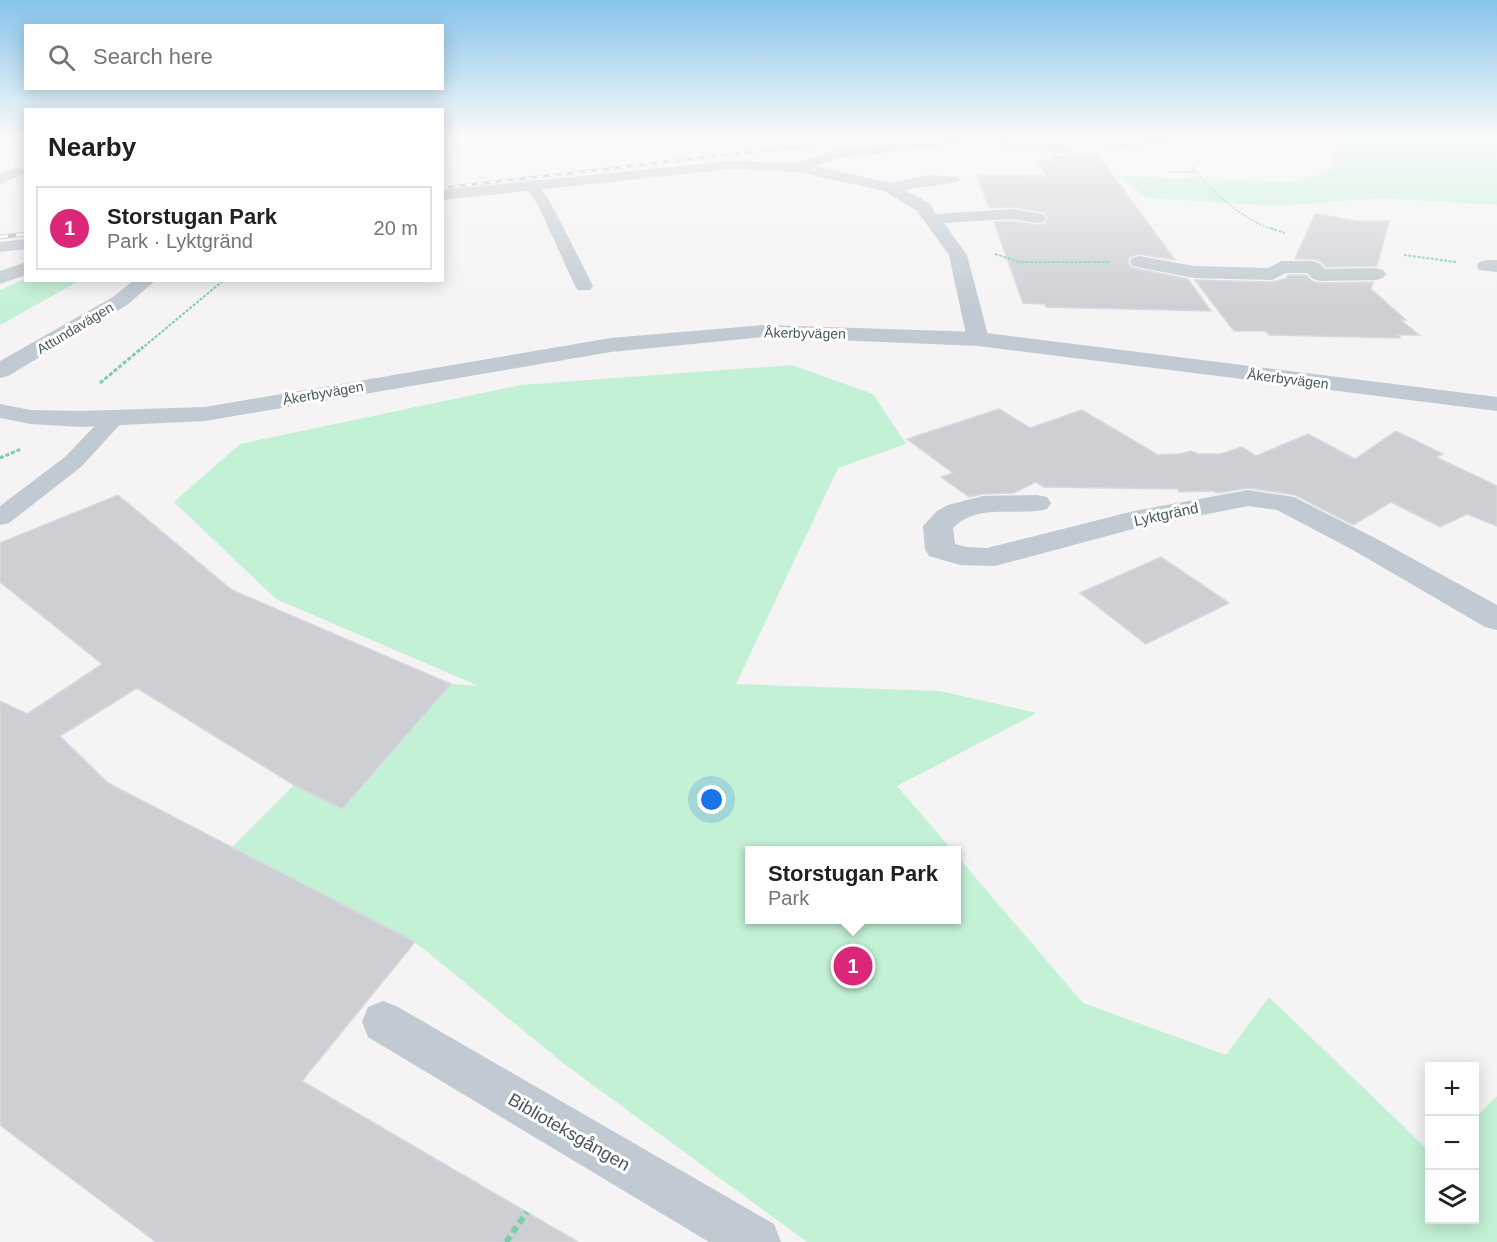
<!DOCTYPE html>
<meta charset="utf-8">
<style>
body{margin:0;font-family:Helvetica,sans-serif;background:#f6f6f6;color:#202124}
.controls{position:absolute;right:18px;bottom:18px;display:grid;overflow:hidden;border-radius:0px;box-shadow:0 3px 15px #0003}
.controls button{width:54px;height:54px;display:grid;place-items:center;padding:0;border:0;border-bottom:2px solid #e0e0e0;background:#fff;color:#202124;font:30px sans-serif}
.you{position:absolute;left:712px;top:800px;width:21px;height:21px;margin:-15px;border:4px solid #fff;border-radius:50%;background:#1a73e8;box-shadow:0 0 0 9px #1a73e833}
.badge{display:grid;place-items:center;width:39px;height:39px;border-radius:50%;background:#db2777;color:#fff;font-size:20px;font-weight:700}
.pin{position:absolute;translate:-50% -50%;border:3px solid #fff;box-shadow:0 2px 6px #0006}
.popup{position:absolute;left:745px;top:846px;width:216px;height:78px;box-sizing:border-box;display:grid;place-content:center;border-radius:0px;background:#fff;filter:drop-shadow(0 2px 4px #0005);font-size:20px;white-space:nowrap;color:#757577}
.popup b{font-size:22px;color:#202124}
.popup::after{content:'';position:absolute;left:50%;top:100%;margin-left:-12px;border:12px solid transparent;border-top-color:#fff}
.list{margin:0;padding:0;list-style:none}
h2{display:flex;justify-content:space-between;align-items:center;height:78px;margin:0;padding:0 24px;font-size:26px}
h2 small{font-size:20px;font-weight:400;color:#757577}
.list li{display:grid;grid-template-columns:39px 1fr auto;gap:18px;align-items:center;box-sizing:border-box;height:84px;margin:0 12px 12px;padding:0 12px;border:2px solid #e0e0e0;border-radius:0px}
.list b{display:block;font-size:22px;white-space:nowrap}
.list p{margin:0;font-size:20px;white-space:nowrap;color:#757577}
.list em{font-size:20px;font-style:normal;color:#757577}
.icon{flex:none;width:33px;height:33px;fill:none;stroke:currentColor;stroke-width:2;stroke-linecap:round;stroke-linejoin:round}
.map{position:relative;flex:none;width:1497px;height:1242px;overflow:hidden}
.search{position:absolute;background:#fff;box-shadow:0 3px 15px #0003;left:24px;top:24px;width:420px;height:66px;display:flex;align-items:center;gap:15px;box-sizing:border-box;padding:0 21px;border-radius:0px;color:#757577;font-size:22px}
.panel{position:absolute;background:#fff;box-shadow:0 3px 15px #0003;left:24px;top:108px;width:420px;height:174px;border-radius:0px}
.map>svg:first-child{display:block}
</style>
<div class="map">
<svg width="1497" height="1242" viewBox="0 0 1497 1242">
<rect width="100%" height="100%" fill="#f5f3f3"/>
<!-- green -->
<g fill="#c3f1d5">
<path d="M 1354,135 L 1497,135 L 1497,205 L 1382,198 L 1277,206 L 1148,198 L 1117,176 L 1298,182 L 1330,170 L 1338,140 Z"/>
<path d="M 25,279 L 26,280 L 79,281 L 0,325 L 0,290 Z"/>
<path d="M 792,365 L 873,394 L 906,444 L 838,468 L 736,684 L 940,691 L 1037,713 L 897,786 L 952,850 L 750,850 L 750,920 L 956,920 L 957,856 L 1083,1003 L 1226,1055 L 1269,997 L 1429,1151 L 1430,1220 L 1474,1220 L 1475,1118 L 1497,1096 L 1497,1242 L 807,1242 L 563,1063 L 415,942 L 232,847 L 294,785 L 342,809 L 451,684 L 479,686 L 276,599 L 174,502 L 240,444 L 521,385 Z"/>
</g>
<!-- building -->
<g fill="#cdcfd5" stroke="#d7d9de" stroke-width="1.5">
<path d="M 1051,156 L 1099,156 L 1175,260 L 1138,254 L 1130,257 L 1128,261 L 1130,267 L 1188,279 L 1211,311 L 1046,307 L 1045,304 L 1023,303 L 994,222 L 1012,221 L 1037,225 L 1045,223 L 1048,217 L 1043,212 L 1012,207 L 989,208 L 977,175 L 1047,176 L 1036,160 L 1054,160 Z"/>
<path d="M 1315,214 L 1358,221 L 1389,221 L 1377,266 L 1326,267 L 1320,261 L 1313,259 L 1295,259 Z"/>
<path d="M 1288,275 L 1306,275 L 1312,281 L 1320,283 L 1373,282 L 1371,289 L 1406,320 L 1401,320 L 1419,335 L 1398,335 L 1400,338 L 1269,335 L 1266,331 L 1234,331 L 1195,280 L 1272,282 L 1287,278 Z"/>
<path d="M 999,409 L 1030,428 L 1082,410 L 1158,455 L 1179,454 L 1191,451 L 1199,454 L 1220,454 L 1242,447 L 1256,456 L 1308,434 L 1355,459 L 1396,431 L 1443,454 L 1436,457 L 1497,486 L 1497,526 L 1467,514 L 1440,527 L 1391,502 L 1353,525 L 1295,495 L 1248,488 L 1217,493 L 1213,491 L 1178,492 L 1179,489 L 1044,487 L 1036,482 L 1013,493 L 983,494 L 969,497 L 941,477 L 953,473 L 907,439 Z"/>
<path d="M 118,495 L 232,590 L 451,684 L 342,809 L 294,785 L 137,688 L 60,736 L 108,783 L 415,942 L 302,1081 L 578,1242 L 156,1242 L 0,1125 L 0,701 L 27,714 L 102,664 L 0,582 L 0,543 Z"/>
<path d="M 1161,557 L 1229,603 L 1146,644 L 1080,593 Z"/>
</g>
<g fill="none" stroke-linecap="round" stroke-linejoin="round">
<!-- path-far3 -->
<g stroke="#7ad0a6" stroke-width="1.5" stroke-dasharray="2 1.5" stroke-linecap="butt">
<path d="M 1194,166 L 1192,168 C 1216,194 1240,219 1275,230"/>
<path d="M 1170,172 L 1196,172"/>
</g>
<!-- path-far2 -->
<g stroke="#7ad0a6" stroke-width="2" stroke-dasharray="3 1.5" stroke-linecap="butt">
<path d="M 1270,228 L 1285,233"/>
<path d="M 995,254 L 1019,262 L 1109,262"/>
<path d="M 1404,255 L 1456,262"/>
<path d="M 141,349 L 224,280"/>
</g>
<!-- path-far1 -->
<g stroke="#7ad0a6" stroke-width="3" stroke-dasharray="4 2" stroke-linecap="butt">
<path d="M 100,383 L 143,347"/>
<path d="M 0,458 L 21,449"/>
</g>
<!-- path -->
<path stroke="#7ad0a6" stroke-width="6" stroke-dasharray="7 4.5" stroke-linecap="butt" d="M 506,1242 L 527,1212"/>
<!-- service -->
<g fill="#c1cad2" fill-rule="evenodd">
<path d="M 533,182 L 538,183 L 554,209 L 593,286 L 590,290 L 578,290 L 575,286 L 540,209 L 526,186 Z"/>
<path d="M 115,412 L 123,413 L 126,418 L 81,467 L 9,523 L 0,525 L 0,506 L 65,457 L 107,413 Z"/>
<path d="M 383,1001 L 398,1007 L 774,1224 L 781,1242 L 709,1242 L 368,1037 L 362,1022 L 368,1007 Z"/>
</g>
<!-- minor -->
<g fill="#c1cad2" fill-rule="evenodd">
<path d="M 723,135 L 757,135 C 748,142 731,144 723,135 Z"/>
<path d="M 966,135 L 1015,135 L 1008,139 C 1025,146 1061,136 1074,150 L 1067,154 L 1034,149 L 1015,151 L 989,141 L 837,158 L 815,166 L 890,183 L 929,175 L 957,177 L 960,180 C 955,185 916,187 905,190 L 929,203 L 936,214 L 1012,209 L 1043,214 L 1046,218 L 1043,222 L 1037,223 L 1012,219 L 944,223 L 967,255 L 989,339 L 986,344 L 978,346 L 970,344 L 967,339 L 949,255 L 917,211 L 884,191 L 797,172 L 730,169 L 442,200 L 442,190 L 730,161 L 798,163 L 835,150 Z"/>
<path d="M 1053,135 L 1108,139 L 1197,135 C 1180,150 1071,151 1053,135 Z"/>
<path d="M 17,167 L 22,169 L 25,172 L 22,175 L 0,184 L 0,173 Z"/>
<path d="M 26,239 L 26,249 L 0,252 L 0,242 Z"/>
<path d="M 1139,256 L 1194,266 L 1268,268 L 1282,261 L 1312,261 L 1319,263 L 1325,269 L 1376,268 L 1383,270 L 1386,274 L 1383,278 L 1376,280 L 1320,281 L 1313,279 L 1307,273 L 1286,273 L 1272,280 L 1194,278 L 1132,266 L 1130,262 L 1132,258 Z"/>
<path d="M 1486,260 L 1497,260 L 1497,272 L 1479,270 L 1477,266 L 1479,262 Z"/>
<path d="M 26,262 L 26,275 L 0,284 L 0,271 Z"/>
<path d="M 1248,490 L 1294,497 L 1375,538 L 1497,605 L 1497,630 L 1485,627 L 1353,550 L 1277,510 L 1248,506 L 1137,528 L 995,566 L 960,565 L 929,556 L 925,549 L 923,526 L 937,511 L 948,505 L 983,496 L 1037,495 L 1047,497 L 1051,503 L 1047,509 C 1016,517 978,502 953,528 L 955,544 L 967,547 L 987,548 L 1134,511 Z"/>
</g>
<!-- tertiary -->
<g fill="#c1cad2" fill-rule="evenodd">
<path d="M 134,280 L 156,280 L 127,305 L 8,376 L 0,378 L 0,361 L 113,297 Z"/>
<path d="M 764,325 L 978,332 L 1497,397 L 1497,411 L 978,346 L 764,337 L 611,352 L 205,421 L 81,427 L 31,424 L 0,418 L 0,404 L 31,410 L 81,411 L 205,407 L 611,338 Z"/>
</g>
<!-- secondary -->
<path fill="#c1cbd6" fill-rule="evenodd" d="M 0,135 L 26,135 L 26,141 L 0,142 Z"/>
<defs>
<path id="rail-far1" d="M 442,188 L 900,135"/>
<path id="rail" d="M 0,237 L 26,234"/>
</defs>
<!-- rail-far1 casing -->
<use href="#rail-far1" stroke="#b5b8bd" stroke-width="3"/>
<!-- rail casing -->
<use href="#rail" stroke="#b5b8bd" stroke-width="4.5"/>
<!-- rail-far1 -->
<use href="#rail-far1" stroke="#fff" stroke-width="2" stroke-dasharray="6" stroke-linecap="butt"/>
<!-- rail -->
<use href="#rail" stroke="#fff" stroke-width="3" stroke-dasharray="8" stroke-linecap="butt"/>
</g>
<!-- sky -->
<linearGradient id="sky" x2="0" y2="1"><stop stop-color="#85c3ea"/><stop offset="0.44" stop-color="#fafafa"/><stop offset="1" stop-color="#fafafa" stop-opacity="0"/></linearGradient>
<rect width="1497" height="309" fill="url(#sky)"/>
<g text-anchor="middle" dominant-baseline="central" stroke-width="6" stroke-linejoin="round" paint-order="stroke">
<!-- far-street labels -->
<g font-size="14" fill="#4a5661" stroke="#fff">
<text transform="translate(75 328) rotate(-31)">Attundavägen</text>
<text transform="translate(805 333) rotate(1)">Åkerbyvägen</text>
<text transform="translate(1288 379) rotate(7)">Åkerbyvägen</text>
<text transform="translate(323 393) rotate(-10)">Åkerbyvägen</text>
</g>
<!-- street labels -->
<g font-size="15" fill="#4a5661" stroke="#fff">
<text transform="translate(1166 514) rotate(-12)">Lyktgränd</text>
</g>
<!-- near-street labels -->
<g font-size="18" fill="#4a5661" stroke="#fff">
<text transform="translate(569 1132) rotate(30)">Biblioteksgången</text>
</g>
</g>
</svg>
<div class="controls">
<button>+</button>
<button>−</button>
<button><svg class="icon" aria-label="layers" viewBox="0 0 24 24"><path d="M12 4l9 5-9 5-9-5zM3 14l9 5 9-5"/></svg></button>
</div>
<div class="you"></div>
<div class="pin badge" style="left:853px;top:966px">1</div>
<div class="popup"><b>Storstugan Park</b>Park</div>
<div class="search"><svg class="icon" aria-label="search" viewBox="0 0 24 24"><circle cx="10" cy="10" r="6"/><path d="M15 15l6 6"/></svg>Search here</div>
<section class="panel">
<h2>Nearby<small></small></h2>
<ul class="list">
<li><span class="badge">1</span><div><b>Storstugan Park</b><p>Park · Lyktgränd</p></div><em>20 m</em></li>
</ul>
</section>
</div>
